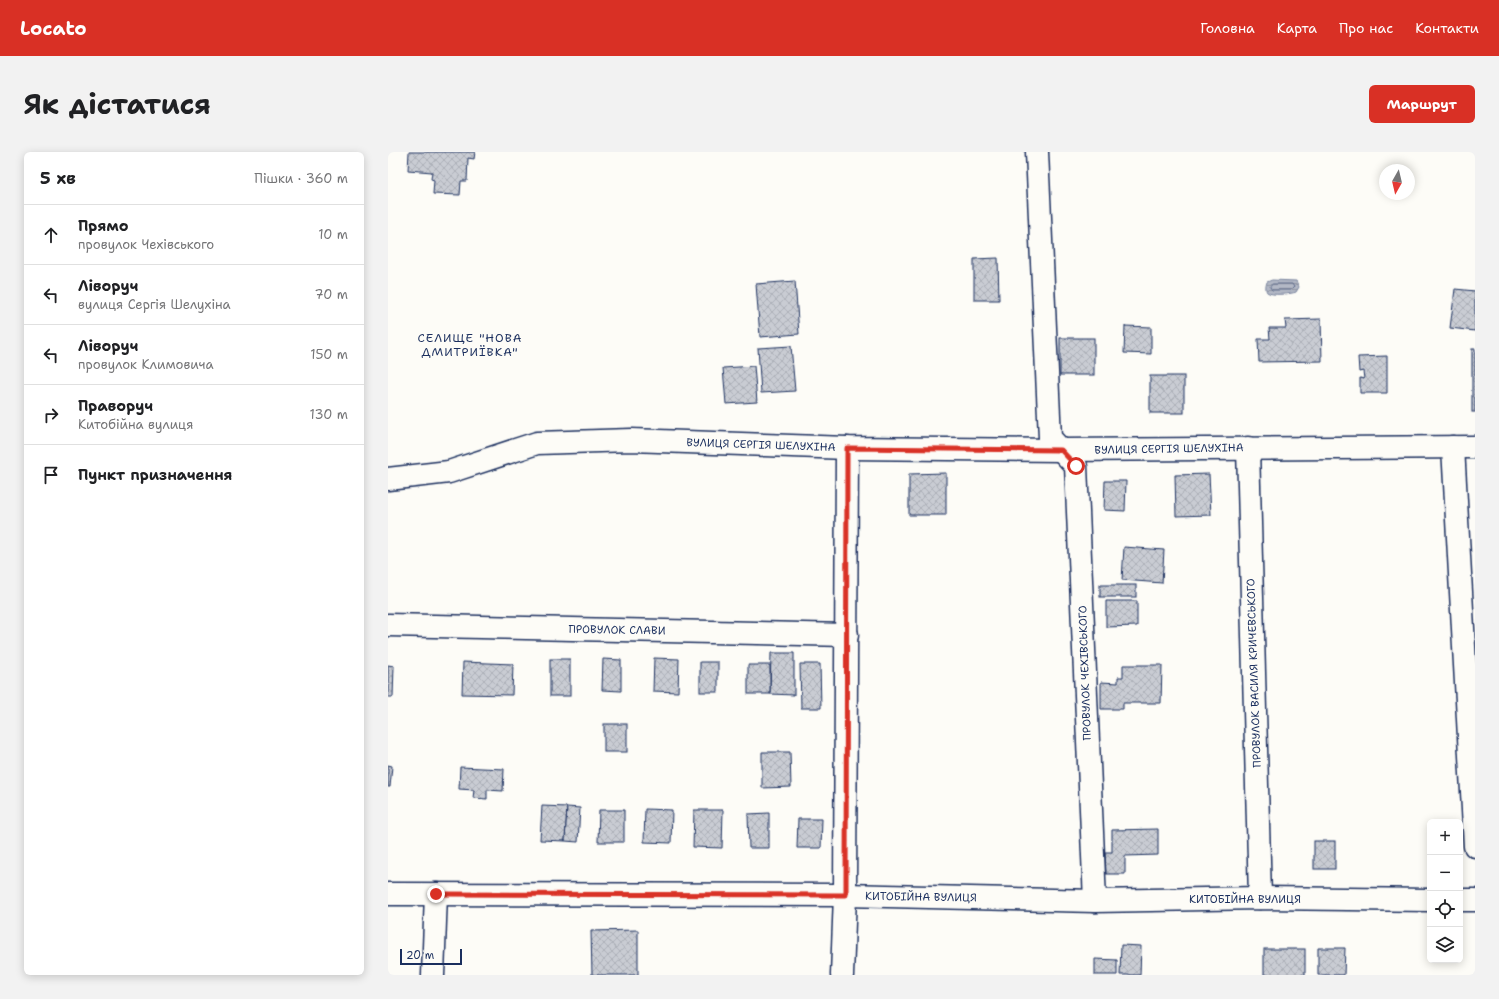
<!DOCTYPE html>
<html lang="uk">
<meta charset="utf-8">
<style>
body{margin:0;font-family:"Shantell Sans",sans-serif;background:#f2f2f2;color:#202124}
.controls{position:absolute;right:12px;bottom:12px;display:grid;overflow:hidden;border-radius:6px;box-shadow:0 2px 10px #0003}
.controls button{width:36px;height:36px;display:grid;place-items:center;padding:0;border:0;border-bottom:1px solid #e0e0e0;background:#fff;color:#202124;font:20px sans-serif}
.compass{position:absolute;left:991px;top:12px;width:36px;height:36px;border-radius:50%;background:#fff;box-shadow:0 2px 10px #0003;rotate:188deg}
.scale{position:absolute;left:12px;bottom:10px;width:62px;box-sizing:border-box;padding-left:4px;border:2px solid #1b2f5e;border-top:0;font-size:11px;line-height:14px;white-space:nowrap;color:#1b2f5e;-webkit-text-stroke:3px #fdfcf7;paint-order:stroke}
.stop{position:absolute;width:12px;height:12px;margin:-9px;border:3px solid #d93025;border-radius:50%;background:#fff}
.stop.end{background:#d93025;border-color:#fff;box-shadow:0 1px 4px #0008}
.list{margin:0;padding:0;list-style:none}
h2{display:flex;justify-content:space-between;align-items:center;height:52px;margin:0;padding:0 16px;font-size:17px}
h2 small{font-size:13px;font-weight:400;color:#757577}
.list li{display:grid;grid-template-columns:26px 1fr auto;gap:12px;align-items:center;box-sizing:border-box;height:60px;padding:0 16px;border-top:1px solid #e0e0e0}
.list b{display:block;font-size:15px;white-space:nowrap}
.list p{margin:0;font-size:13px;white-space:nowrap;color:#757577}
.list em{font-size:13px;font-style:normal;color:#757577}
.icon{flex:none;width:22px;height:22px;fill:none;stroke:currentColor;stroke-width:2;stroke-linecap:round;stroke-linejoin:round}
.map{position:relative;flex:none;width:1087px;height:823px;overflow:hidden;border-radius:6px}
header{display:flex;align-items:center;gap:24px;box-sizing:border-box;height:56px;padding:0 20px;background:#d93025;color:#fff}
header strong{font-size:19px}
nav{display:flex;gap:22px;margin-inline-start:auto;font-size:14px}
.intro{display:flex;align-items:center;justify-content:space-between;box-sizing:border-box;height:96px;padding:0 24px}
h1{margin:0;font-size:28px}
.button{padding:10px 18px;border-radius:6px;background:#d93025;color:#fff;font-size:14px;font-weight:700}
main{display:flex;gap:24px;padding:0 24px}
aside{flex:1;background:#fff;border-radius:6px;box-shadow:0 2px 10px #0003}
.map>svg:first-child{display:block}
</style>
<header>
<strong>Locato</strong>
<nav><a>Головна</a><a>Карта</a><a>Про нас</a><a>Контакти</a></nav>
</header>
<div class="intro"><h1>Як дістатися</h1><a class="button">Маршрут</a></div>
<main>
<aside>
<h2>5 хв<small>Пішки · 360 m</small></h2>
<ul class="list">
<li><svg class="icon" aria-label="ahead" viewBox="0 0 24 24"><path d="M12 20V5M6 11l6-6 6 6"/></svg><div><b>Прямо</b><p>провулок Чехівського</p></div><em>10 m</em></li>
<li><svg class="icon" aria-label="left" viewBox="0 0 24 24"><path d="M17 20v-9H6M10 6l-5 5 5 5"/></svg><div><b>Ліворуч</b><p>вулиця Сергія Шелухіна</p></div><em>70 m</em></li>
<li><svg class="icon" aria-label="left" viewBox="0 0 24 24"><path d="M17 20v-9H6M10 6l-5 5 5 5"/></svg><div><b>Ліворуч</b><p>провулок Климовича</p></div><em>150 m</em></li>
<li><svg class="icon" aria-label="right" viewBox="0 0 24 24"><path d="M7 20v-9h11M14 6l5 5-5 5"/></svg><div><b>Праворуч</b><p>Китобійна вулиця</p></div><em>130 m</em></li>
<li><svg class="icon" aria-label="arrive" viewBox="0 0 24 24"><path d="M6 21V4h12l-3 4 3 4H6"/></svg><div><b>Пункт призначення</b></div></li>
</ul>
</aside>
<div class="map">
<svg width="1087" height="823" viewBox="0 0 1087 823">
<defs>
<pattern id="water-rules" width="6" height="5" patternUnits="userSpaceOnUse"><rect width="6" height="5" fill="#b3b8c5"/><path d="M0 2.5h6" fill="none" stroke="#9196a3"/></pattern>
<pattern id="building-cross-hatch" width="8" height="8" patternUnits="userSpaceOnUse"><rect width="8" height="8" fill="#c9ccd3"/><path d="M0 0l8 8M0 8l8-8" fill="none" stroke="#acb0b8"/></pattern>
</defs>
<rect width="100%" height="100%" fill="#fdfcf7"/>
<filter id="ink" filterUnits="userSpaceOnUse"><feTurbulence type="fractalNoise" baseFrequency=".025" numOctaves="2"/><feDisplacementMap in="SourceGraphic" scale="8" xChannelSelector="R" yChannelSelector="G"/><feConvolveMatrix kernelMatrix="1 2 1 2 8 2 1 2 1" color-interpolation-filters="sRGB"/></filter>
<g filter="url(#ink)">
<!-- water -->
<path fill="url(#water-rules)" stroke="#76819c" d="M 884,128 L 908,129 L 911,135 L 908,140 C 903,142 883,144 879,140 C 877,137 878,133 879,130 Z"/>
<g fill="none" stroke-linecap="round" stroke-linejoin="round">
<!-- shore -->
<path stroke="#586687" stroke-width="1" d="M 885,132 L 904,132 L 906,135 L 903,138 L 884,138 L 882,135 Z"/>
</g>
<!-- building -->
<g fill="url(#building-cross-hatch)" stroke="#1b2f5e">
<path d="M 21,0 L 87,0 L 86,7 L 80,6 L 79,29 L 73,29 L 72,43 L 45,42 L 46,28 L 43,27 L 44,20 L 20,18 Z"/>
<path d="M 610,106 L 611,148 L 586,148 L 586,107 Z"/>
<path d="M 407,129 L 411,182 L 372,185 L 368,132 Z"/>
<path d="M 1067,137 L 1087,139 L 1087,179 L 1062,176 Z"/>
<path d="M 933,167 L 934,209 L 871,210 L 870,187 L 882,187 L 881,176 L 898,176 L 897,168 Z"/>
<path d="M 737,174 L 763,175 L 763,202 L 736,201 Z"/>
<rect x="672" y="186" width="34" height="37"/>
<path d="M 403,194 L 407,239 L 373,241 L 370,196 Z"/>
<rect x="1084" y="197" width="3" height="63"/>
<path d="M 999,204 L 999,241 L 972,241 L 972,226 L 976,227 L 975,219 L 971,220 L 970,205 Z"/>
<path d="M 366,214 L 369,250 L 338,252 L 335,216 Z"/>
<rect x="762" y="224" width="34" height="37"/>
<path d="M 558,321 L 558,363 L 521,363 L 521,322 Z"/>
<path d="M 821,322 L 823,363 L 788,364 L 787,323 Z"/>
<path d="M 717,329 L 738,329 L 737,359 L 716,358 Z"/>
<path d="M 736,395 L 776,398 L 774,431 L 734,428 Z"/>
<rect x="712" y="433" width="36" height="12"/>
<path d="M 718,449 L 749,449 L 749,474 L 718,475 Z"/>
<path d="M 383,501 L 406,501 L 406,543 L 382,542 Z"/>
<path d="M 266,506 L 291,507 L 290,540 L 265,539 Z"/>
<rect x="162" y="507" width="20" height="37"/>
<path d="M 215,507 L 233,508 L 233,539 L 214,538 Z"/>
<path d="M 75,510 L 125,512 L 124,543 L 74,542 Z"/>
<rect x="312" y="510" width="18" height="30"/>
<path d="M 412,512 L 432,512 L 433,556 L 413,556 Z"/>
<path d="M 0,513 L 6,514 L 5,545 L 0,545 Z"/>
<rect x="360" y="513" width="22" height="29"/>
<path d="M 735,513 L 774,513 L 773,551 L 735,551 L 735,557 L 713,557 L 713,530 L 730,531 L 730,525 L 735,525 Z"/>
<rect x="216" y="572" width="23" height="28"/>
<path d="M 374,600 L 402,600 L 403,635 L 374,636 Z"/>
<path d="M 0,613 L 4,614 L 2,635 L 0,635 Z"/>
<path d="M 72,615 L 116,617 L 115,639 L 99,638 L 99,647 L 85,646 L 86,638 L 71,637 Z"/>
<path d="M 154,654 L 179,655 L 177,689 L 152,688 Z"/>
<path d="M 179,655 L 192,656 L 190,690 L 177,689 Z"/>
<path d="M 257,657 L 284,658 L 283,691 L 256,690 Z"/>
<path d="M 211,658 L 236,658 L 236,690 L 210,690 Z"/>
<path d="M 306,658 L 335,658 L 334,696 L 305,695 Z"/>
<path d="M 381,661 L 381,696 L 361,696 L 360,662 Z"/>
<path d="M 410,667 L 434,667 L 433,696 L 409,696 Z"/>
<path d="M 770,677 L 770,703 L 737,704 L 737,722 L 718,722 L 717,700 L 724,700 L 724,678 Z"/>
<rect x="926" y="689" width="21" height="28"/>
<path d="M 250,778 L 250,823 L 204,823 L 203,779 Z"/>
<path d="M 733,793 L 753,794 L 752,823 L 732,823 Z"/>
<path d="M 930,796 L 957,796 L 956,823 L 930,823 Z"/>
<rect x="876" y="797" width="41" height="26"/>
<path d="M 707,807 L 729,808 L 729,823 L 707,823 Z"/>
</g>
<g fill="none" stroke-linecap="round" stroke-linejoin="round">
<defs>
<g id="minor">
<path d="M 649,0 L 662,286 L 688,314 L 707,749"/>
<path d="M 1065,295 L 1087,694"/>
<path d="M 860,296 L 872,746"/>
<path d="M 0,327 L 61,320 L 149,291 L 243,288 L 459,296 L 673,298 L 1087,295"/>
<path d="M 0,473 L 459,483"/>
<path d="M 0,742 L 457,743 L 707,749 L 872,746 L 1042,748"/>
<path d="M 1072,748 L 1087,748"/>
<path d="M 45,823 L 48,742"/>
<path d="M 454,823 L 457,743 L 459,296"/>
</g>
</defs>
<!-- minor casing -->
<use href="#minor" stroke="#1b2f5e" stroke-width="25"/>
<!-- minor -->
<use href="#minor" stroke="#fdfcf7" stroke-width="22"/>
</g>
</g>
<g fill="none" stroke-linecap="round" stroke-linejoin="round" filter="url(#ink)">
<!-- route -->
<path stroke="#d93025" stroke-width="5" d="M 48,742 L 458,743 L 459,296 L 673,298 L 688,314"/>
</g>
<g text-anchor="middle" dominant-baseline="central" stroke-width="3.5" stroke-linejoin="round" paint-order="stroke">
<!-- street labels -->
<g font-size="11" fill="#1b2f5e" stroke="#fdfcf7">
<text transform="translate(373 293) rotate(2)">ВУЛИЦЯ СЕРГІЯ ШЕЛУХІНА</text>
<text transform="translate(781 297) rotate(-1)">ВУЛИЦЯ СЕРГІЯ ШЕЛУХІНА</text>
<text transform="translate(229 478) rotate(1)">ПРОВУЛОК СЛАВИ</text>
<text transform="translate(697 521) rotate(-92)">ПРОВУЛОК ЧЕХІВСЬКОГО</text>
<text transform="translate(866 521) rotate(-92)">ПРОВУЛОК ВАСИЛЯ КРИЧЕВСЬКОГО</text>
<text transform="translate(533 745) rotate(1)">КИТОБІЙНА ВУЛИЦЯ</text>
<text x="857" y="747">КИТОБІЙНА ВУЛИЦЯ</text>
</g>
<!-- neighbourhood labels -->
<g font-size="12" letter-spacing="1" fill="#1b2f5e" stroke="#fdfcf7">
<text x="82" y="186">СЕЛИЩЕ "НОВА<tspan x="82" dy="14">ДМИТРИЇВКА"</tspan></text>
</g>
</g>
</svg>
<div class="controls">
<button>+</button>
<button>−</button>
<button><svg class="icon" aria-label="locate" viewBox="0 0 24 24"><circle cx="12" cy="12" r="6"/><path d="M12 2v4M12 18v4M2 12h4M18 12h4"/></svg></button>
<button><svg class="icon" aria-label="layers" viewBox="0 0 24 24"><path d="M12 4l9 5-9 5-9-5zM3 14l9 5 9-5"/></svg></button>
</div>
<svg class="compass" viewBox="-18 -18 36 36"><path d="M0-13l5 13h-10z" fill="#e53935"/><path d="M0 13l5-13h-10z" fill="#757577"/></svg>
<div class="scale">20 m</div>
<div class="stop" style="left:688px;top:314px"></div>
<div class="stop end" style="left:48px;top:742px"></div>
</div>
</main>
